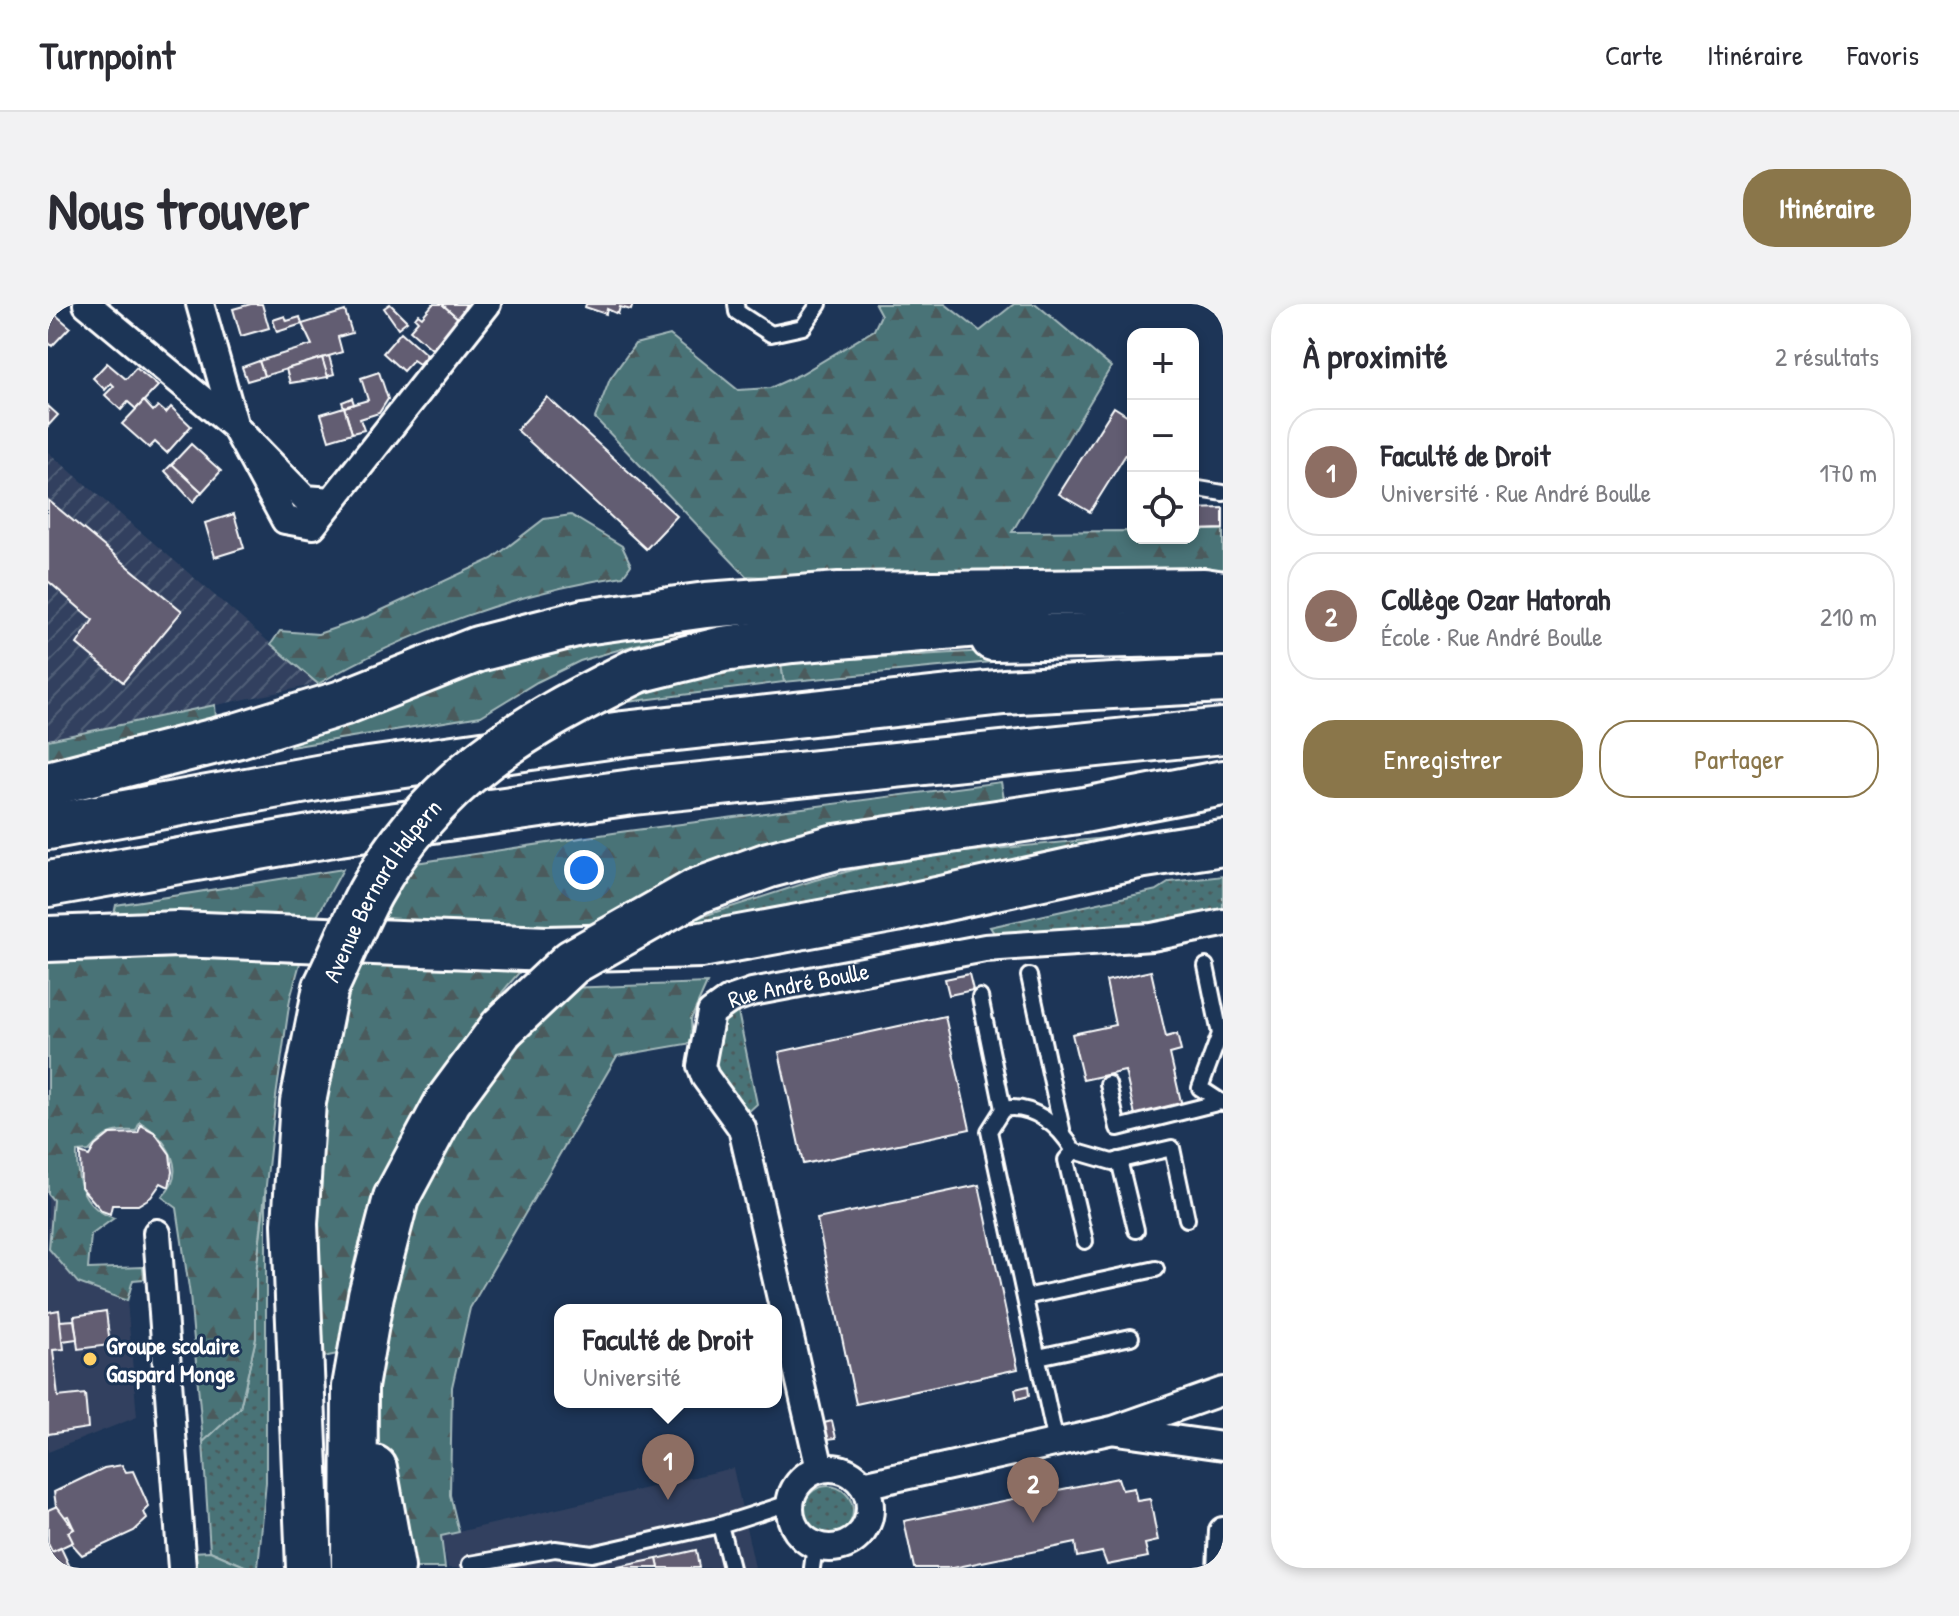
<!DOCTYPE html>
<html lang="fr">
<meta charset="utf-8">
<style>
body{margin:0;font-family:"Patrick Hand",sans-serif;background:#f2f2f3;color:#2b2b33}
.controls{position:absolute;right:24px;top:24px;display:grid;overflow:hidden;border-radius:16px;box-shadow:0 4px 12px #0003}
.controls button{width:72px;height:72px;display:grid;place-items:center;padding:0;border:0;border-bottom:2px solid #e1e1e2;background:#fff;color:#2b2b33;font:40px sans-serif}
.you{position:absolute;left:536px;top:566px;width:28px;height:28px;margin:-20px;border:6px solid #fff;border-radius:50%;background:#1a73e8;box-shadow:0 0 0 12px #1a73e833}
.badge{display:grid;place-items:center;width:52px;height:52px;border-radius:50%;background:#8a764a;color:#fff;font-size:26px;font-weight:700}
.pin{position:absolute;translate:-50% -66px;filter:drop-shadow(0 2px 4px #0008)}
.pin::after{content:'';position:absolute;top:42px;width:28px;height:24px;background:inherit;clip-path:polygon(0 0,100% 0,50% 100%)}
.popup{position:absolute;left:506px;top:1000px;width:228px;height:104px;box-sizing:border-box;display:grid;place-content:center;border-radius:16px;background:#fff;filter:drop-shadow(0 2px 6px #0005);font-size:26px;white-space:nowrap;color:#7c7c81}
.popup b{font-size:30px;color:#2b2b33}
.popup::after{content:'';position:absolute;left:50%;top:100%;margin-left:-16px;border:16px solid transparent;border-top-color:#fff}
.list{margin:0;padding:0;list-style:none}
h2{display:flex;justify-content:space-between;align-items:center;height:104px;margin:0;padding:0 32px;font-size:34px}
h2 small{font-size:26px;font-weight:400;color:#7c7c81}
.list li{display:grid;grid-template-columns:52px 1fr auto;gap:24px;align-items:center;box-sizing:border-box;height:128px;margin:0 16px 16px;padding:0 16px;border:2px solid #e1e1e2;border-radius:32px}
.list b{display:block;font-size:30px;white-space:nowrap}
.list p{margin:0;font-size:26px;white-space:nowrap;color:#7c7c81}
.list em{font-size:26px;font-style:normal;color:#7c7c81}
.actions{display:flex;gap:16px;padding:24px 32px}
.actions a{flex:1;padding:18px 0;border:2px solid #8a764a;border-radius:32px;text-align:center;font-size:28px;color:#8a764a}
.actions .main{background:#8a764a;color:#fff}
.icon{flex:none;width:44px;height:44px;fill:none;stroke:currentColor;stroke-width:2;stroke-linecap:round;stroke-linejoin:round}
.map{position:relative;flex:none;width:1175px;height:1264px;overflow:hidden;border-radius:32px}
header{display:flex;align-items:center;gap:48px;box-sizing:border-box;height:112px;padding:0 40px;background:#fff;border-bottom:2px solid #e1e1e2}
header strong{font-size:38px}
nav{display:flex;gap:44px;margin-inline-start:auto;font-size:28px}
.intro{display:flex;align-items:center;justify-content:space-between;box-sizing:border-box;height:192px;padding:0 48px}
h1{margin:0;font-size:56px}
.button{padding:20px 36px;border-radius:32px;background:#8a764a;color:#fff;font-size:28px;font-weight:700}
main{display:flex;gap:48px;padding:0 48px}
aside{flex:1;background:#fff;border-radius:32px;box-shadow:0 4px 12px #0003}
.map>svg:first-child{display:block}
</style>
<header>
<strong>Turnpoint</strong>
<nav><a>Carte</a><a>Itinéraire</a><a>Favoris</a></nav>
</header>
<div class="intro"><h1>Nous trouver</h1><a class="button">Itinéraire</a></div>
<main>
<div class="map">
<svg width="1175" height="1264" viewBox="0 0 1175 1264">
<defs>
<pattern id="industrial-furrows" width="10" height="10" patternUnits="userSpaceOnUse" patternTransform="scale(2)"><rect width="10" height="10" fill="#32415f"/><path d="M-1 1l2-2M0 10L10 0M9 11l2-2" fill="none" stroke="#515e77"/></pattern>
<pattern id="grass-dots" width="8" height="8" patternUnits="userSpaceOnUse" patternTransform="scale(2)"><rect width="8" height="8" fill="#4a7377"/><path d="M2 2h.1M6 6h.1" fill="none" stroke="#4b5a5b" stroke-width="1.8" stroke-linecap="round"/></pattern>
<pattern id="forest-firs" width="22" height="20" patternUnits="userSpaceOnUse" patternTransform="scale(2)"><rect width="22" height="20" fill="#4a7377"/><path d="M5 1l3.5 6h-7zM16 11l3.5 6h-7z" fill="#4b5a5b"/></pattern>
</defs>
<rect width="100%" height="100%" fill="#1d3557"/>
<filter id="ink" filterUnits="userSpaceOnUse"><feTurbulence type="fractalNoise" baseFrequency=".0125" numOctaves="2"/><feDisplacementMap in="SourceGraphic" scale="16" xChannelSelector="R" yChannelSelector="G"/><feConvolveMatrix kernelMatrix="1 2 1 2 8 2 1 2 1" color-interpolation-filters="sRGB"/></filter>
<g filter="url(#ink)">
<!-- built -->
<g fill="#32415f">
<path d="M 0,890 L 5,895 L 1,945 L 30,979 L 79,997 L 89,1113 L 0,1148 Z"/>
<path d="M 685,1164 L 707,1264 L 400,1264 L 393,1232 Z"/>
</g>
<!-- industrial -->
<path fill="url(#industrial-furrows)" d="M 0,148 L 223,340 L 270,380 L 0,436 Z"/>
<!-- grass -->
<g fill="url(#grass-dots)" stroke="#a4b9bb" stroke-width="2">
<path d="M 733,359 L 736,378 L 563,400 L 635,378 Z"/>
<path d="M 1058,534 L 1060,539 L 687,617 L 637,618 L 767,576 L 847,555 Z"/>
<path d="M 1175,572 L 1175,605 L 1098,619 L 946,629 L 942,623 L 1109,586 L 1122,578 Z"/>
<path d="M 690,708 L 709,800 L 698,810 C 689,797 668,778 665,763 C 660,741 671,718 690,708 Z"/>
<path d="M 218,886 L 218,1178 L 210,1264 L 201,1264 L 162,1247 L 155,1138 L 192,1104 L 208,1034 L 208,969 Z"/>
<circle cx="780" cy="1207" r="25"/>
</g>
<!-- forest -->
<g fill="url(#forest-firs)" stroke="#a4b9bb" stroke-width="2">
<path d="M 827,0 L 897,0 L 932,27 L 966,0 L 988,0 L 1063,63 L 964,228 L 1085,227 L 1085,234 L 1145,234 L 1145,226 L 1175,226 L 1175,272 L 794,277 L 698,272 L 547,114 L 562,75 L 587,40 L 622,31 L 690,86 L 722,84 L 753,70 L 826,26 L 833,11 Z"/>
<path d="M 523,211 L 574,242 L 583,261 L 575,272 C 470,288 361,327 270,380 L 223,340 L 232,327 L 270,330 L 319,313 L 444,255 L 496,215 Z"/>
<path d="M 695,318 L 591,340 L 532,357 L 489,378 L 433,412 L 242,443 L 238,430 L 388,378 L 588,326 Z"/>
<path d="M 973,345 L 974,355 L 736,378 L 733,359 Z"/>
<path d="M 167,401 L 168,414 L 0,457 L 0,436 Z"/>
<path d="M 953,478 L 956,495 L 751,532 L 644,567 L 532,625 L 324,616 L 348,562 L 572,528 Z"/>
<path d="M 295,565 L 266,618 L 65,615 L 68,601 Z"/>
<path d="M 150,653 L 252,659 L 242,695 L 228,793 L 208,969 L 208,1034 L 192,1104 L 155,1138 L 142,991 L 129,904 L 114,893 C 142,866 117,833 92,818 L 88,827 C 65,825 56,830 41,847 L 29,848 C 28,879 36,904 66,914 L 43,931 L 40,965 L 95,963 L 96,975 L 85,976 L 79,997 L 30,979 L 1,945 L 5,896 L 0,890 L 0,658 Z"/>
<path d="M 297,660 L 475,664 C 402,747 338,839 309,947 C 300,980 296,1016 290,1050 L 270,1054 L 267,928 L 271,822 Z"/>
<path d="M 659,679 L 643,715 L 644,739 L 569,752 L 422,1004 L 404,1083 L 402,1191 L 411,1228 L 393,1232 L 397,1264 L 352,1264 L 331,1138 L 325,1073 L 350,935 L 422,784 L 518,684 Z"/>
<path d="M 162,1247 L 201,1264 L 146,1264 L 144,1248 Z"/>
</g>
<!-- building -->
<g fill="#625d72" stroke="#fff" stroke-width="2">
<path d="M 203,0 L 214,0 L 221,24 L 193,32 L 185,5 Z"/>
<path d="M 342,0 L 359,17 L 350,24 L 336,4 Z"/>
<path d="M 385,0 L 394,0 L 411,15 L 384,45 L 362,26 L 370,17 L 367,14 L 370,10 L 374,13 Z"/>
<path d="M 394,0 L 418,0 L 411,15 Z"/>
<path d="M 538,0 L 585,0 L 583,6 L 572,3 L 570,10 L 559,5 L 558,10 L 537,3 Z"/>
<path d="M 1,5 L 22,23 L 4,42 L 0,38 Z"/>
<path d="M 297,7 L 304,29 L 290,33 L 294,48 L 216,72 L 211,57 L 264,41 L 254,20 Z"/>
<path d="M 237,12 L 239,17 L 252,13 L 254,20 L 229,28 L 225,16 Z"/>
<path d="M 353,28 L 379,51 L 371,60 L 365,56 L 355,67 L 335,49 Z"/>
<path d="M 281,52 L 286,70 L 279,72 L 274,54 Z"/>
<path d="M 274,54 L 280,73 L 242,79 L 238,65 Z"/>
<path d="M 211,57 L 216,72 L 199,77 L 194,63 Z"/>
<path d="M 59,59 L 78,75 L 88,64 L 110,82 L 88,105 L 80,98 L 73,106 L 57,91 L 66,82 L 63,79 L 57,86 L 45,74 Z"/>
<path d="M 331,68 L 340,95 L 331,109 L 312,115 L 316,126 L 304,129 L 296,103 L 320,96 L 313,74 Z"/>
<path d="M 499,93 L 629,212 L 598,245 L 469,126 Z"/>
<path d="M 304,94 L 306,100 L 296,103 L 294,98 Z"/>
<path d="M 96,97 L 105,107 L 110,102 L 118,109 L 123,103 L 143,122 L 119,149 L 107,138 L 101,144 L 74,120 Z"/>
<path d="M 0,102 L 10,111 L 0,122 Z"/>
<path d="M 296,103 L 304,129 L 281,136 L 273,110 Z"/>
<path d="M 1066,103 L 1085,115 L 1085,139 L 1042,208 L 1011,190 Z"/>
<path d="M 143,140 L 173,167 L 154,188 L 124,160 Z"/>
<path d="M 124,160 L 154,188 L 145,198 L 117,167 Z"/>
<path d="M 0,196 L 134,307 L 75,378 L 29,340 L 45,316 L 0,277 Z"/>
<path d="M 1175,204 L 1175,225 L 1145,226 L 1145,205 Z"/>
<path d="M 186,210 L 196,244 L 167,253 L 157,219 Z"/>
<path d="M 1103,667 L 1118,733 L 1129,730 L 1133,747 L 1122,750 L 1134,802 L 1087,811 L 1077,767 L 1035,776 L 1024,730 L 1067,721 L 1058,677 Z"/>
<path d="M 921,670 L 925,686 L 901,691 L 897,675 Z"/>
<path d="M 897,712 L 922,825 L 755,860 L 731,748 Z"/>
<path d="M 93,821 L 106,828 L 122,850 L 124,868 L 121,883 L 113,879 L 103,893 L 90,901 L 64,901 L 62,910 L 54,907 L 33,883 L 32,849 L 41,852 L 47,842 L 62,830 L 90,829 Z"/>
<path d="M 931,881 L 970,1065 L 808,1100 L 769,915 Z"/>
<path d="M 11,1006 L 16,1045 L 5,1046 L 10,1093 L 37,1090 L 40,1124 L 0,1130 L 0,1008 Z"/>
<path d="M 58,1007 L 62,1041 L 30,1045 L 26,1012 Z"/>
<path d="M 26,1016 L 29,1035 L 14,1037 L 12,1017 Z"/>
<path d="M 980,1082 L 981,1092 L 969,1095 L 967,1085 Z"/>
<path d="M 784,1117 L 788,1134 L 780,1135 L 776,1119 Z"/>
<path d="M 74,1161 L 78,1168 L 85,1167 L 101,1203 L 96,1208 L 99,1215 L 86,1227 L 34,1251 L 24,1240 L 20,1228 L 26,1225 L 20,1212 L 14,1214 L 8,1202 L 6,1188 L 56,1164 Z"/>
<path d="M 1070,1174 L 1074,1186 L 1086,1184 L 1089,1197 L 1102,1195 L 1110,1237 L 1097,1240 L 1100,1253 L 1059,1261 L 1054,1248 L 1029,1253 L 1027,1239 L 905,1264 L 866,1264 L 856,1217 Z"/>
<path d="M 9,1202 L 26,1225 L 20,1228 L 25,1238 L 4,1248 L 0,1240 L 0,1206 Z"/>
<path d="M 0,1240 L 4,1248 L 13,1244 L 21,1261 L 0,1264 Z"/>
<path d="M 648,1246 L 651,1264 L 611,1264 L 609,1255 Z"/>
<path d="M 609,1255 L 611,1264 L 565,1264 Z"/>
</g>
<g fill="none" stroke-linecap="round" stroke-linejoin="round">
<defs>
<g id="lane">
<path d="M 688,0 L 689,8 L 723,30 L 755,23 L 771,0"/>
<path d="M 1145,184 L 1175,189"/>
<path d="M 1158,662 L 1172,730 L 1152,784 L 1175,799"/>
<path d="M 981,672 L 1014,825"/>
<path d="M 932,693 L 955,805 L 941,827 L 1008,1139"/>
<path d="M 1060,780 L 1070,824 L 1173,798"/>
<path d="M 955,805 C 984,799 1012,822 1026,847 L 1064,858 L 1124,844 L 1139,915"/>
<path d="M 1026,847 L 1018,856 L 1037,937"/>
<path d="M 1071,856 L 1088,926"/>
<path d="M 977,993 L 1108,965"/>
<path d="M 990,1053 L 1083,1033"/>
<path d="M 672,1221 L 683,1264"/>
<path d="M 422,1260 L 507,1245 L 544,1250 L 672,1221 L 741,1199"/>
<path d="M 764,1264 L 767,1242"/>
</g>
<g id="street">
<path d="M 39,0 L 187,123 L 257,195 L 284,197"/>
<path d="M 152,0 L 187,123 L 237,216 L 265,221 L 439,0"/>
<path d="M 109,929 L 134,1264"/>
<path d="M 1069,1127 L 1175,1142"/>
<circle cx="782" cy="1204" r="40"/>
<path id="s1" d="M 772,1165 L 694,824 L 657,773 L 653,762 L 663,709 L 681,696 L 704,688 L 937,644 L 1104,633 L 1175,619"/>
<path d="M 815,1181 L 1065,1126 L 1175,1087"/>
<path d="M 1173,1264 L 1175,1227"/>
</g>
<g id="highway">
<path d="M 945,334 L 1175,329"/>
<path d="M 590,366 L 675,345 L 744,336 L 977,316"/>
<path d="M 0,480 L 191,431 L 294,399 L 430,345 L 536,318 L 658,301 L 791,291 L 1156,287 L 1175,290"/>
<path d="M 0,523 L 286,471 L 575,430 L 956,388 L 1175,376"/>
<path d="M 0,580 L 291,529 L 585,488 L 1175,427"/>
<path d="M 649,587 L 721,561 L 788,543 L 1036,506 L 1175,479"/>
<path d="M 0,635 L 130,630 L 499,645 L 653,641 L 848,605 L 1090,552 L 1175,539"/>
<path d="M 326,1164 L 344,1264"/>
<path d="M 261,1264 L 247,920 L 255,798 L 278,683"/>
<path d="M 306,1264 L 307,1083 L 323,991 L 348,894 L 400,797 L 454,724"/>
</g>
</defs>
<!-- lane casing -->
<use href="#lane" stroke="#fff" stroke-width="20"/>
<!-- street casing -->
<use href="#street" stroke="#fff" stroke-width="32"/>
<!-- highway casing -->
<use href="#highway" stroke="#fff" stroke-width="50"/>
<!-- lane -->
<use href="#lane" stroke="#1d3557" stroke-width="14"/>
<!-- street -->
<use href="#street" stroke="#1d3557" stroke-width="26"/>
<!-- highway -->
<use href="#highway" stroke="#1d3557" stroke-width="44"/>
<defs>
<g id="highway-bridge">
<path id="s2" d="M 278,683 C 293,652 306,619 322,589 C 387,472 475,423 590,366"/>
<path d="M 454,724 L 524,658 L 649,587"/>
</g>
</defs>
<!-- highway-bridge casing -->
<use href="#highway-bridge" stroke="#fff" stroke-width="50" stroke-linecap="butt"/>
<!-- highway-bridge -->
<use href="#highway-bridge" stroke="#1d3557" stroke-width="44"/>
</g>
</g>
<!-- markers -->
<circle fill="#ffd166" stroke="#1d3557" stroke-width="3" cx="42" cy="1055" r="8"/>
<g text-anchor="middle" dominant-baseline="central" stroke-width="6" stroke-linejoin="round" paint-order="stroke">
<!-- street labels -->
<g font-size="24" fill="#fff" stroke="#1d3557">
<text stroke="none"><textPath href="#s2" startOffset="112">Avenue Bernard Halpern</textPath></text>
<text stroke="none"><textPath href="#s1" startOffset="572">Rue André Boulle</textPath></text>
</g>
<!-- poi labels -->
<g font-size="24" font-weight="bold" fill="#fff" stroke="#1d3557" text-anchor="start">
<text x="58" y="1041">Groupe scolaire<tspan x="58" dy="28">Gaspard Monge</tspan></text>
</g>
</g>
</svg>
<div class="controls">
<button>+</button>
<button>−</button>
<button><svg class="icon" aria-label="locate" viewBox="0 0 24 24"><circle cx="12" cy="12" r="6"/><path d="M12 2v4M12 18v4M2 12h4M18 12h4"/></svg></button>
</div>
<div class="you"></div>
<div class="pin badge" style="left:620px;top:1196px;background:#8d6e63">1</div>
<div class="popup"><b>Faculté de Droit</b>Université</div>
<div class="pin badge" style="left:985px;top:1219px;background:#8d6e63">2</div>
</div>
<aside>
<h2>À proximité<small>2 résultats</small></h2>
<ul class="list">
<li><span class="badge" style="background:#8d6e63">1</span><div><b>Faculté de Droit</b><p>Université · Rue André Boulle</p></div><em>170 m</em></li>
<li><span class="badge" style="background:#8d6e63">2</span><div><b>Collège Ozar Hatorah</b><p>École · Rue André Boulle</p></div><em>210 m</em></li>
</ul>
<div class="actions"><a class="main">Enregistrer</a><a>Partager</a></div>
</aside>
</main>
